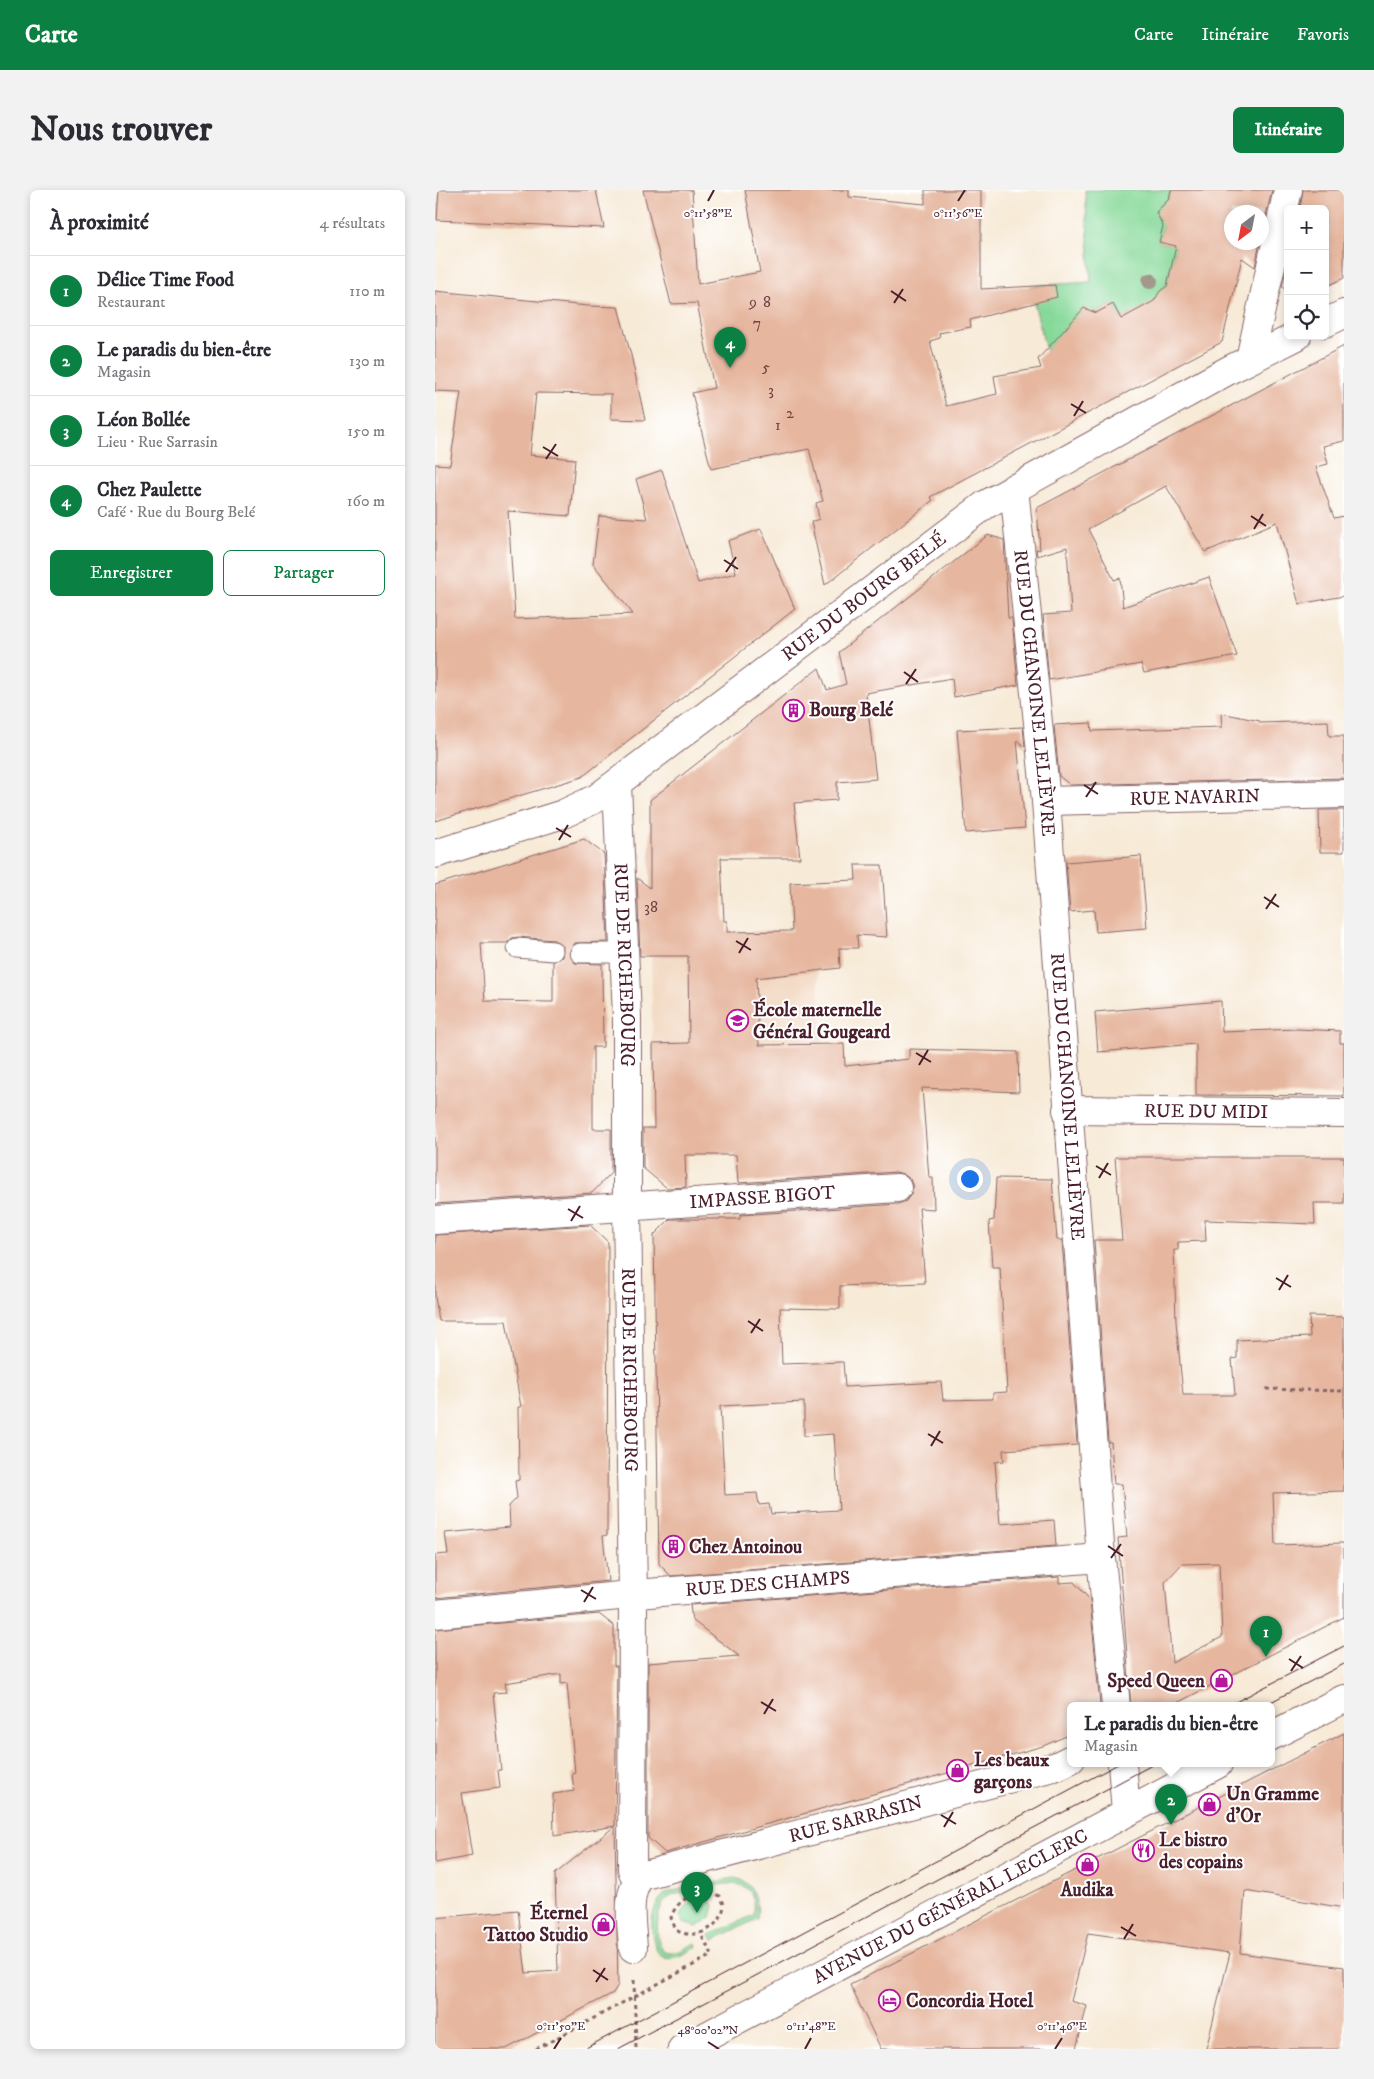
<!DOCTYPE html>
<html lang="fr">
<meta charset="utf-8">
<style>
body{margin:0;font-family:"IM FELL DW Pica",serif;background:#f2f2f3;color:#2b2b33}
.controls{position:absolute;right:15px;top:15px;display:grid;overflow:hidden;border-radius:8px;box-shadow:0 2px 8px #0003}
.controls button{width:45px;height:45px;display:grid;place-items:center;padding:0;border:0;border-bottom:1px solid #e1e1e2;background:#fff;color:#2b2b33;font:25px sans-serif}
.compass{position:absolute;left:789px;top:15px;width:45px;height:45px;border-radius:50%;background:#fff;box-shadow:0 2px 8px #0003;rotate:212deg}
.you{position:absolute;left:534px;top:988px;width:18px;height:18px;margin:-12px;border:4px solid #fff;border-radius:50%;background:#1a73e8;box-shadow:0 0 0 8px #1a73e833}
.badge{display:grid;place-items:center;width:32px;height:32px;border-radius:50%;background:#0b8043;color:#fff;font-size:16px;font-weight:700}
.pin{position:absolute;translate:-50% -41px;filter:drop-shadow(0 1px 2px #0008)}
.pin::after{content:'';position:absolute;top:26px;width:18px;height:15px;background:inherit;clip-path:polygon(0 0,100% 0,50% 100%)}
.popup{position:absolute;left:632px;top:1512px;width:208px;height:65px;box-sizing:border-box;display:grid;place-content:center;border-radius:8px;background:#fff;filter:drop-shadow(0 1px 4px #0005);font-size:16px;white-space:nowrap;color:#7c7c81}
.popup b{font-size:19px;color:#2b2b33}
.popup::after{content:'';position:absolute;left:50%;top:100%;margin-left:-10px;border:10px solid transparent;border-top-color:#fff}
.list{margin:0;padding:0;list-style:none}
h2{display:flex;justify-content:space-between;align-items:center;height:65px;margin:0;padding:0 20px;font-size:21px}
h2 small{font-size:16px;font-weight:400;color:#7c7c81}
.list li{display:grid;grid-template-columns:32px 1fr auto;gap:15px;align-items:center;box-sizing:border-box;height:70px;padding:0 20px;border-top:1px solid #e1e1e2}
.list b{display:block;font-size:19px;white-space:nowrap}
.list p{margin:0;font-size:16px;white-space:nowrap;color:#7c7c81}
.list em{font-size:16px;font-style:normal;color:#7c7c81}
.actions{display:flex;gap:10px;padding:15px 20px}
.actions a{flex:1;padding:11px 0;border:1px solid #0b8043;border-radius:8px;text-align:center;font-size:18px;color:#0b8043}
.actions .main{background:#0b8043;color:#fff}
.icon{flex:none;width:28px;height:28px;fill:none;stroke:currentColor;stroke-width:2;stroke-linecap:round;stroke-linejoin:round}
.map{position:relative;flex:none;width:909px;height:1859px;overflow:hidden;border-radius:8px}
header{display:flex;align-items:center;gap:30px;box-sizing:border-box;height:70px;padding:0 25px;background:#0b8043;color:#fff}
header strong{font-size:24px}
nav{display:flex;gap:28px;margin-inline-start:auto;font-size:18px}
.intro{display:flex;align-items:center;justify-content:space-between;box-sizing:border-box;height:120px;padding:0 30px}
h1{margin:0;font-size:35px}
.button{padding:12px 22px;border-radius:8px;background:#0b8043;color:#fff;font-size:18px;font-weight:700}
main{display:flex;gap:30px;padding:0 30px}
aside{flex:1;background:#fff;border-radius:8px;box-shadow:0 2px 8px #0003}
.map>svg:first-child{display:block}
</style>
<header>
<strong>Carte</strong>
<nav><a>Carte</a><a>Itinéraire</a><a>Favoris</a></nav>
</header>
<div class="intro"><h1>Nous trouver</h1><a class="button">Itinéraire</a></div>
<main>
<aside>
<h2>À proximité<small>4 résultats</small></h2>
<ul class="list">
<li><span class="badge">1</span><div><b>Délice Time Food</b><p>Restaurant</p></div><em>110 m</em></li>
<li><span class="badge">2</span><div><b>Le paradis du bien-être</b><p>Magasin</p></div><em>130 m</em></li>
<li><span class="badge">3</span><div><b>Léon Bollée</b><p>Lieu · Rue Sarrasin</p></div><em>150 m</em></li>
<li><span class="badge">4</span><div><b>Chez Paulette</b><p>Café · Rue du Bourg Belé</p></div><em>160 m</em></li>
</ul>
<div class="actions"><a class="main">Enregistrer</a><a>Partager</a></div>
</aside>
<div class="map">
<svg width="909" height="1859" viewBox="0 0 909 1859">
<rect width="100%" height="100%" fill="#fff"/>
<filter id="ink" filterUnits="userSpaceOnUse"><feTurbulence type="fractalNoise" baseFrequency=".02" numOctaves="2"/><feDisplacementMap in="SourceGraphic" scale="10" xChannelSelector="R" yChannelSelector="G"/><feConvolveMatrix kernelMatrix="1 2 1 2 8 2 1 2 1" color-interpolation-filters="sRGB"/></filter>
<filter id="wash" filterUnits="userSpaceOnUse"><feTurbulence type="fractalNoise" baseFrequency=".0096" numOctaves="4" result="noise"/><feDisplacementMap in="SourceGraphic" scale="20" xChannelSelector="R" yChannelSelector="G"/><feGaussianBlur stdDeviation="1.12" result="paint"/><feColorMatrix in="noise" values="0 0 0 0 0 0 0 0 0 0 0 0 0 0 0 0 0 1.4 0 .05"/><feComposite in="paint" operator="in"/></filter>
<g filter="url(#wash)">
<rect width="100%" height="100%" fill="#f7ead7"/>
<!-- built -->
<path fill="#f1d5bd" d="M 380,740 L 390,892 L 218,893 L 216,745 Z"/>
<!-- green -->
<g fill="#87d99a" stroke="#687c62">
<path d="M 650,0 L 736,0 L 732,15 L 727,16 L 722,24 L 725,30 L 729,32 L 724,52 L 741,56 L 732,97 L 725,101 L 723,110 L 686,129 L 678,114 L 628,140 L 631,155 L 613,168 L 595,96 L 656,92 Z"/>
<path d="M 298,1688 C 318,1690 325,1711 322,1729 L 278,1750 L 275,1745 L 319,1725 C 323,1682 287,1694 261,1700 C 251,1702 237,1703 229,1711 C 221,1720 217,1765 236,1763 C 244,1763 254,1756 261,1753 L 262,1757 C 249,1763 236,1774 223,1763 C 214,1744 213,1715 233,1702 Z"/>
<path d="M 271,1708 L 279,1715 L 276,1727 L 262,1737 L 249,1733 L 245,1726 C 250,1714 259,1710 271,1708 Z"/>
</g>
<g id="blocks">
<!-- building -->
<g fill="#e6b69e" fill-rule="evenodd">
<path d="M 4,0 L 161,0 L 169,38 L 2,30 Z"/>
<path d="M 208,0 L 257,0 L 263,94 L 325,82 L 310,0 L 414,0 L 414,7 L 490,14 L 490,0 L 546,0 L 546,99 L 620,95 L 622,107 L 535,130 L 536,137 L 504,143 L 505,148 L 495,151 L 511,216 L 562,204 L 559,186 L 606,178 L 603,169 L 649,118 L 661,123 L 678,114 L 686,129 L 719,111 L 725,101 L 732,96 L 741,56 L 724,52 L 728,36 L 721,22 L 734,9 L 736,0 L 837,0 L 826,47 L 826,22 L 796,22 L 796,52 L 825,52 L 820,77 L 807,68 L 787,152 L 495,307 L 498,310 L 390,395 L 376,332 L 384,329 L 381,313 L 388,311 L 374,259 L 276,279 L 257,203 L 279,198 L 262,113 L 236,114 Z"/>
<path d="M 868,0 L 909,0 L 909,88 L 890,97 L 890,19 L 865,19 Z"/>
<path d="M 853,72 L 853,101 L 847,97 Z"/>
<path d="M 0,101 L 153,116 L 183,117 L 196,165 L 210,230 L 176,229 L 176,204 L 101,203 L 95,265 L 140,269 L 135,326 L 73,321 L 80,429 L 198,424 L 158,374 L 164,326 L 212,329 L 201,289 L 227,280 L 263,393 L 301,383 L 293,351 L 326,339 L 360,419 L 147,587 L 0,631 L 0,274 L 15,275 L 26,202 L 0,201 Z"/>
<path d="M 909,156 L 909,251 L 888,256 L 893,274 L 881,277 L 899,328 L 909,326 L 909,406 L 864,414 L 842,332 L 770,362 L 731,296 L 653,339 L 679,390 L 685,388 L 688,417 L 774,387 L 802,466 L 709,483 L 706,474 L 614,490 L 608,425 L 636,423 L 632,357 L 602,366 L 601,359 L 605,360 L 602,318 Z"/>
<path d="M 553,345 L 569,350 L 573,428 L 577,428 L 583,495 L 519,507 L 517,488 L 431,503 L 441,589 L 402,592 L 402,610 L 359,613 L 365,668 L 286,668 L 289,731 L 292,731 L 292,742 L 357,741 L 355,693 L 421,690 L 420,675 L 447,675 L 452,747 L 422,745 L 423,758 L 404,758 L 405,778 L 321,788 L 324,855 L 409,854 L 410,876 L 474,869 L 474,859 L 583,862 L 584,902 L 487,898 L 494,988 L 498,988 L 499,1019 L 484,1018 L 490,1093 L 405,1096 L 405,1119 L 345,1118 L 347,1174 L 408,1172 L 410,1197 L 506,1192 L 508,1210 L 558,1209 L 558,1203 L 572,1202 L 565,1077 L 557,1077 L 554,1031 L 559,1030 L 561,988 L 617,989 L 622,1050 L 627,1050 L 642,1255 L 568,1260 L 569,1271 L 560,1272 L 565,1334 L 619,1330 L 621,1356 L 236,1386 L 224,1374 L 219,1045 L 235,1029 L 305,1029 L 305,1025 L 463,1014 L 471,1011 L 476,1004 L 478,997 L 475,989 L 468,984 L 461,982 L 303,993 L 301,965 L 250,965 L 251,997 L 232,998 L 208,978 L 208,938 L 219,938 L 218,854 L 254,853 L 253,766 L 205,766 L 202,688 L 215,698 L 215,610 L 384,478 L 392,500 L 411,494 L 404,462 ZM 369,1212 L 369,1246 L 399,1244 L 404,1320 L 336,1324 L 334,1314 L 324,1315 L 322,1303 L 290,1305 L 285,1216 Z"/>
<path d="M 786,523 L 825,531 L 825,533 L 893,531 L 894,546 L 909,546 L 909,588 L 635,595 L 624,586 L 619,535 L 656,533 L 657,541 L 787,537 Z"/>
<path d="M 588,537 L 590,557 L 582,550 L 590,638 L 531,643 L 522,540 Z"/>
<path d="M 884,620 L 909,620 L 909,662 L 885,662 Z"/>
<path d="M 149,649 L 169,664 L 173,752 L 140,753 L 134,763 L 140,773 L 167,774 L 168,857 L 158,857 L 158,939 L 176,939 L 176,983 L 157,1003 L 0,1014 L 0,695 ZM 83,747 L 119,750 L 128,756 L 127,767 L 118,772 L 118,812 L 50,811 L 46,753 L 72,753 L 77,748 Z"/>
<path d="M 706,666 L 712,738 L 661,742 L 659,720 L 635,722 L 631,672 Z"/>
<path d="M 786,811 L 787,842 L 862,839 L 905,841 L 905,853 L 909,853 L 909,906 L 761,905 L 761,854 L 663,862 L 660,822 Z"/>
<path d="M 680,967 L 909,967 L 909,1013 L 879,1013 L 880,1034 L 770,1030 L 771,1051 L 743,1052 L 743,1060 L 739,1060 L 741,1132 L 748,1205 L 800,1205 L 797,1169 L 802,1168 L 802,1150 L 875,1147 L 874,1126 L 909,1127 L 909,1301 L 838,1303 L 840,1355 L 909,1353 L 909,1427 L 736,1516 L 696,1516 L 683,1348 L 692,1347 L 687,1294 L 679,1294 L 676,1252 L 673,1252 L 659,1050 L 687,1050 ZM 784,1373 L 787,1447 L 737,1473 L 730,1392 L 747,1374 Z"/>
<path d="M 155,1035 L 173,1052 L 172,1345 L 168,1346 L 173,1391 L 0,1408 L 0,1365 L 13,1364 L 10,1343 L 75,1337 L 74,1316 L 82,1308 L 80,1291 L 84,1290 L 83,1217 L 86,1217 L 71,1131 L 4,1131 L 0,1107 L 0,1045 Z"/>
<path d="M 624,1387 L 624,1393 L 639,1392 L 655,1410 L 665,1516 L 636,1516 L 636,1544 L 608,1556 L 230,1663 L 213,1648 L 213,1473 L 304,1466 L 257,1430 L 255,1415 Z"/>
<path d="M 164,1424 L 179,1436 L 179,1476 L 182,1476 L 180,1636 L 119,1646 L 118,1604 L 139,1601 L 137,1584 L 140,1583 L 132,1493 L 126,1494 L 126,1484 L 70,1493 L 72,1502 L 58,1503 L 66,1580 L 63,1580 L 65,1598 L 27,1603 L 37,1666 L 0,1673 L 0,1439 Z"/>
<path d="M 909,1543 L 909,1718 L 810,1701 L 805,1763 L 909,1777 L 909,1859 L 771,1859 L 795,1763 L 653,1743 L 636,1811 L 652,1816 L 641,1859 L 446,1859 L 415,1795 Z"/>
<path d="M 180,1636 L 183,1795 L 178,1803 L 71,1859 L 0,1859 L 0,1728 L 83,1720 L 91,1783 L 123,1781 L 120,1684 Z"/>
</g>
</g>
</g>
<g filter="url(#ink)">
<use href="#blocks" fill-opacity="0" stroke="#876667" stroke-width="1"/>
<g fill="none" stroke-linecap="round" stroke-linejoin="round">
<defs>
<g id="service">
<path d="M 82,758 L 118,761"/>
<path d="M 145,763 L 189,763"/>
</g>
<g id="minor">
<path d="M 890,133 L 909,124"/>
<path d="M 815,169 L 853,0"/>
<path id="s1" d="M 579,298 L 611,611 L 666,1368 L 681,1516"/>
<path id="s2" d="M 182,594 L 192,827 L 192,1017 L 198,1405 L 197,1679 L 198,1682 L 206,1686"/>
<path id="s3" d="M 611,611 L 909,604"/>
<path id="s4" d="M 0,664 L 128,624 L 162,608 L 550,315 L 794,180 L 862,146"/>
<path id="s5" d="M 632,920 L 909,923"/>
<path id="s6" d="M 0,1030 L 462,998"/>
<path id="s7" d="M 0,1424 L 225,1402 L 666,1368"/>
<path d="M 836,1546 L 909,1509"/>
<path d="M 687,1574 L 691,1621"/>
<path id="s8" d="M 206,1686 L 622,1576 L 636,1569"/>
<path d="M 198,1758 C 197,1736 190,1704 206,1686"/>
<path id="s9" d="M 247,1859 L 783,1574"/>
</g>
</defs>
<!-- service casing -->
<use href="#service" stroke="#876667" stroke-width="21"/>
<!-- minor casing -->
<use href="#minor" stroke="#876667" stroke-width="30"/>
<!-- path -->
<g stroke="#876667" stroke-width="3" stroke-dasharray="4 4" stroke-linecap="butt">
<path d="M 831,1199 L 909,1201"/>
<path d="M 275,1701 L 285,1706 L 289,1714 C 288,1737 260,1752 241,1740 L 236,1728 C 241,1710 258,1703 275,1701 Z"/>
<path d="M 199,1790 L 201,1859"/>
<path d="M 101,1859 L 277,1765 L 265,1743"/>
</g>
<!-- service -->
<use href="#service" stroke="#fff" stroke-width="19"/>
<!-- minor -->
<use href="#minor" stroke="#fff" stroke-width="28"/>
<!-- tram -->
<g stroke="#4a1f2b" stroke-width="1">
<path d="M 793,1516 L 909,1456"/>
<path d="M 828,1516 L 909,1474"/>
<path d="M 149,1859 L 683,1574"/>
<path d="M 183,1859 L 719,1574"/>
</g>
</g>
<!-- trees -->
<circle fill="#a2998b" cx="715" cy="91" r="8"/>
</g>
<!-- ticks -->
<path fill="none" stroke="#4a1f2b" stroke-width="2" d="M 273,11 L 279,0M 523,11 L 530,0M 456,101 L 471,111M 459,113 L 468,99M 636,214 L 651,223M 639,226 L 648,211M 108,257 L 123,266M 111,269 L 121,254M 816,326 L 831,336M 819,339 L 828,324M 289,370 L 303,379M 291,382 L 301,367M 469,482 L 483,492M 471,494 L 481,479M 649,595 L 663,604M 651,607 L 661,592M 121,638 L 136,647M 124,650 L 133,635M 829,707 L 844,717M 831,719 L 841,704M 301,751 L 316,760M 304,763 L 313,748M 481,863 L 496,872M 484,875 L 493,860M 661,976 L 676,985M 664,988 L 673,973M 133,1019 L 148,1028M 136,1031 L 145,1016M 841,1088 L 856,1097M 844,1100 L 853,1085M 313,1131 L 328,1141M 316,1143 L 325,1129M 493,1244 L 508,1253M 496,1256 L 505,1241M 673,1356 L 688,1366M 676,1368 L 686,1354M 146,1400 L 161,1409M 149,1412 L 158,1397M 854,1469 L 868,1478M 856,1481 L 866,1466M 326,1512 L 341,1521M 329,1524 L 338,1509M 506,1625 L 521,1634M 509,1637 L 518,1622M 686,1737 L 701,1746M 689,1749 L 698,1734M 158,1780 L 173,1790M 161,1792 L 170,1778M 273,1852 L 284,1859M 119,1859 L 126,1848M 370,1859 L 376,1848M 620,1859 L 627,1848"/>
<!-- icons -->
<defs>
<symbol id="building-ring" viewBox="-11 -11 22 22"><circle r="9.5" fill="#fff" stroke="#b5179e" stroke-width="1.5"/><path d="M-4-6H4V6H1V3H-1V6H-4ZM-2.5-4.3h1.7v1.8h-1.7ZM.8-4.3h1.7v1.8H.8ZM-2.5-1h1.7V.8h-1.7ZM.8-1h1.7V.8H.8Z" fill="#b5179e"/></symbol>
<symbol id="school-ring" viewBox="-11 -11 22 22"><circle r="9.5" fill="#fff" stroke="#b5179e" stroke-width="1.5"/><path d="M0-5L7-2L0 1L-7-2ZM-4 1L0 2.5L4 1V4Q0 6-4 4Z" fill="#b5179e"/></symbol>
<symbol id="shop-ring" viewBox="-11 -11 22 22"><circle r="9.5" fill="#fff" stroke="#b5179e" stroke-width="1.5"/><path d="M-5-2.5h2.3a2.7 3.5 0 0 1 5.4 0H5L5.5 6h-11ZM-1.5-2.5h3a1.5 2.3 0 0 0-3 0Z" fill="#b5179e"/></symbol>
<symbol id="restaurant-ring" viewBox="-11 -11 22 22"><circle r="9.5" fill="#fff" stroke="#b5179e" stroke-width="1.5"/><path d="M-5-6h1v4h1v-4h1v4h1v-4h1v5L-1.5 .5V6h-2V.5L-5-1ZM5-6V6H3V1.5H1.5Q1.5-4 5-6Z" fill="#b5179e"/></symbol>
<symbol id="hotel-ring" viewBox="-11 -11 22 22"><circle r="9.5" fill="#fff" stroke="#b5179e" stroke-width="1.5"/><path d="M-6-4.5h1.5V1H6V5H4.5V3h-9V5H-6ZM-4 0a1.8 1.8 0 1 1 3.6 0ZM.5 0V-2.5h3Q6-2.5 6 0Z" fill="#b5179e"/></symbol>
</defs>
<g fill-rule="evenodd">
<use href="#building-ring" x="346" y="508" width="25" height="25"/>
<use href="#school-ring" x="290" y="818" width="25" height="25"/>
<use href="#building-ring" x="226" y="1344" width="25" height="25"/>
<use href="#shop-ring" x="774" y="1478" width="25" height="25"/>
<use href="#shop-ring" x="510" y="1568" width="25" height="25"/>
<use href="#shop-ring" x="762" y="1602" width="25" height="25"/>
<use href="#restaurant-ring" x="696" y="1648" width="25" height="25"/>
<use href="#shop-ring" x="640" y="1662" width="25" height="25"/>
<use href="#shop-ring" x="156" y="1722" width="25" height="25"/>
<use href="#hotel-ring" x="442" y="1798" width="25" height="25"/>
</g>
<g text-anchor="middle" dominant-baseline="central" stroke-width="4" stroke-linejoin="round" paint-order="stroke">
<!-- number labels -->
<g font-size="16" fill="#714548">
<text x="318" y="112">9</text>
<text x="332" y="112">8</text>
<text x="322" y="133">7</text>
<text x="331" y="177">5</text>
<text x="336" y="200">3</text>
<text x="355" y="223">2</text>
<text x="343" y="235">1</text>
<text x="216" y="717">38</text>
</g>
<!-- street labels -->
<g font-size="19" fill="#4a1f2b" stroke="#fff">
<text stroke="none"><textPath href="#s4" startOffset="506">RUE DU BOURG BELÉ</textPath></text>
<text stroke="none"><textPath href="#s1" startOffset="206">RUE DU CHANOINE LELIÈVRE</textPath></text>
<text stroke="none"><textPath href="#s3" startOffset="149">RUE NAVARIN</textPath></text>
<text stroke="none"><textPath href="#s2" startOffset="181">RUE DE RICHEBOURG</textPath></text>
<text stroke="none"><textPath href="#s1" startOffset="611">RUE DU CHANOINE LELIÈVRE</textPath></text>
<text stroke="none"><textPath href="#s5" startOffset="139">RUE DU MIDI</textPath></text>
<text stroke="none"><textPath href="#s6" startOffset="328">IMPASSE BIGOT</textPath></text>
<text stroke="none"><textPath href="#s2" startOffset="586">RUE DE RICHEBOURG</textPath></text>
<text stroke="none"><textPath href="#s7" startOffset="334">RUE DES CHAMPS</textPath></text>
<text stroke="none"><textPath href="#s8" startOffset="222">RUE SARRASIN</textPath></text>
<text stroke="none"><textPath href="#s9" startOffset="304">AVENUE DU GÉNÉRAL LECLERC</textPath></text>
</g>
<!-- poi labels -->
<g font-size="19" font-weight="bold" fill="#4a1f2b" stroke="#fff" text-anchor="start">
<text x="374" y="520">Bourg Belé</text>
<text x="318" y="820">École maternelle<tspan x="318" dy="22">Général Gougeard</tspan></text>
<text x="254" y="1357">Chez Antoinou</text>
<text x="770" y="1491" text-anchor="end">Speed Queen</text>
<text x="539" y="1570">Les beaux<tspan x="539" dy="22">garçons</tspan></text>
<text x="791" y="1604">Un Gramme<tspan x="791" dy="22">d'Or</tspan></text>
<text x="724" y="1650">Le bistro<tspan x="724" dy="22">des copains</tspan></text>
<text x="652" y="1700" text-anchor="middle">Audika</text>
<text x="153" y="1723" text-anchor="end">Éternel<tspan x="153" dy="22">Tattoo Studio</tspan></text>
<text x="471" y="1811">Concordia Hotel</text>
</g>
</g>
<g font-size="12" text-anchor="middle" fill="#4a1f2b" stroke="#fff" stroke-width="4" stroke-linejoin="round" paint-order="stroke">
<text x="273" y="27">0°11'58"E</text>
<text x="523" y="27">0°11'56"E</text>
<text x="126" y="1840">0°11'50"E</text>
<text x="376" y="1840">0°11'48"E</text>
<text x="627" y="1840">0°11'46"E</text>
<text x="273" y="1844">48°00'02"N</text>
</g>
</svg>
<div class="controls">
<button>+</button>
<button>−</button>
<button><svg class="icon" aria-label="locate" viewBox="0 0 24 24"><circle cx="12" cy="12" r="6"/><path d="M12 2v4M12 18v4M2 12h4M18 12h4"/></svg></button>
</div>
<svg class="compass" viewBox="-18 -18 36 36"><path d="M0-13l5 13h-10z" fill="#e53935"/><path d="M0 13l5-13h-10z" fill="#7c7c81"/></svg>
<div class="you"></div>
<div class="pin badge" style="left:831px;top:1467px">1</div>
<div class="pin badge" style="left:736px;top:1635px">2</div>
<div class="popup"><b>Le paradis du bien-être</b>Magasin</div>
<div class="pin badge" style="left:262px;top:1723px">3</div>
<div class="pin badge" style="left:295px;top:178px">4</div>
</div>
</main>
